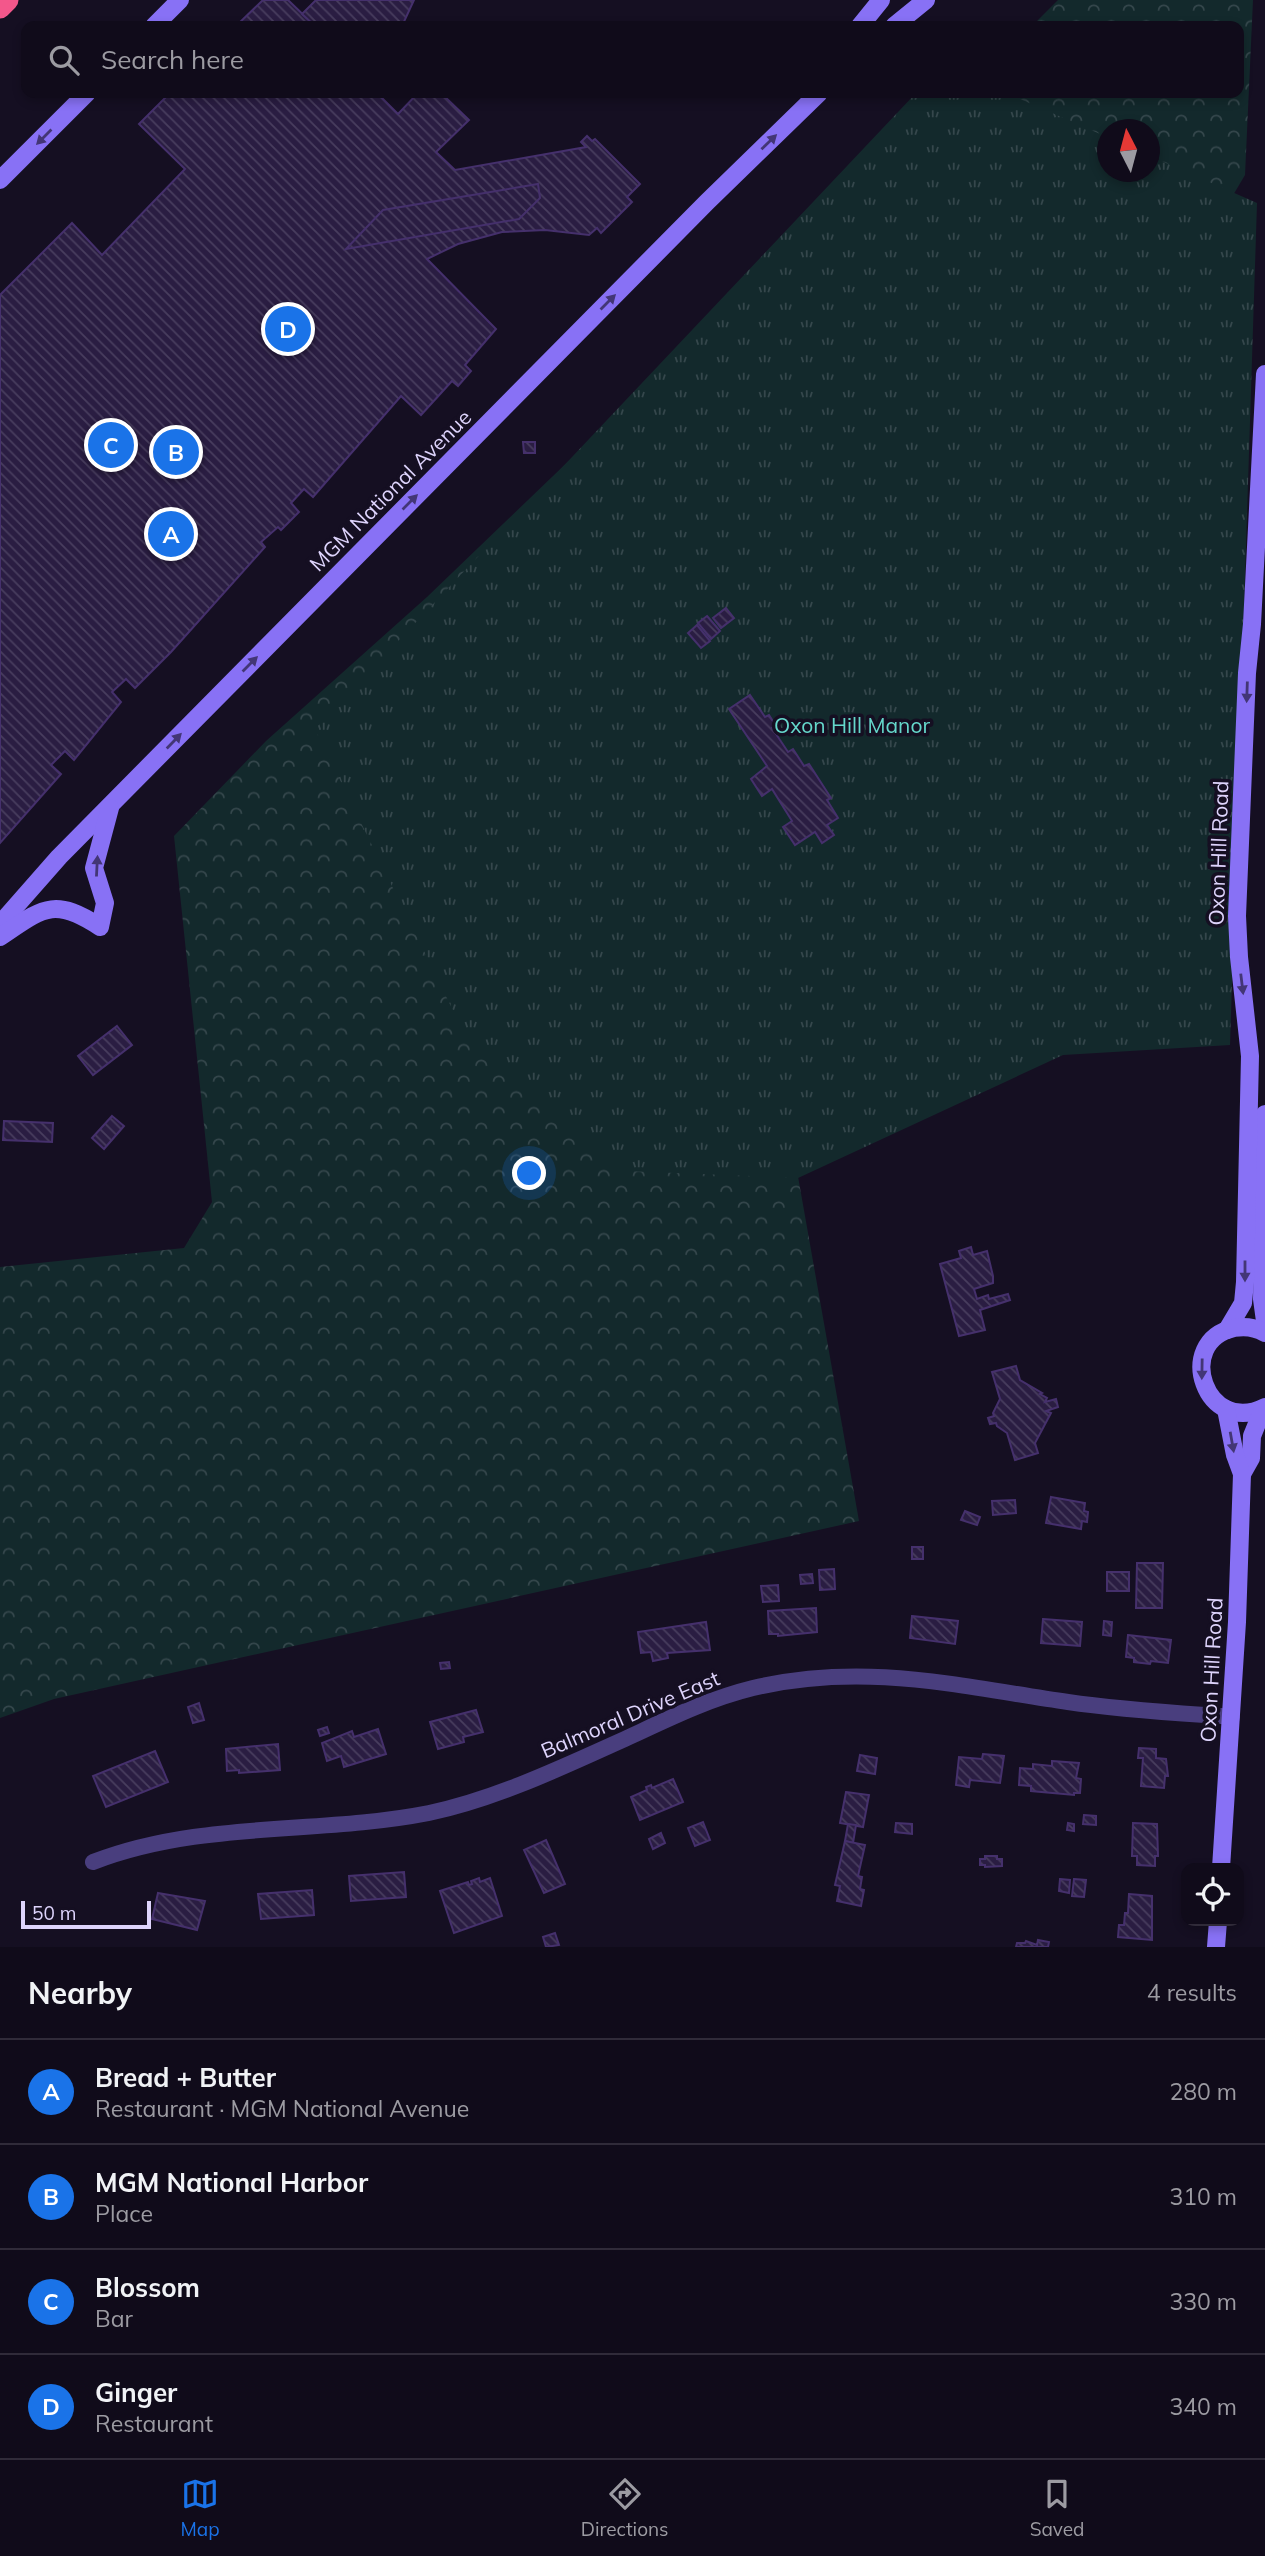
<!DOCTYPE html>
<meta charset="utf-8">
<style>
body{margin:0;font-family:Mulish,sans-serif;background:#1e1927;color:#f1f3f6}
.controls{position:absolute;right:21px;bottom:21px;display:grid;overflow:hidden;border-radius:14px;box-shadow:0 4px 10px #0003}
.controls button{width:63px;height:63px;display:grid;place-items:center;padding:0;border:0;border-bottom:2px solid #302b39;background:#100b1a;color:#f1f3f6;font:35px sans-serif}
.compass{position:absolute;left:1097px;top:119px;width:63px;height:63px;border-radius:50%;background:#100b1a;box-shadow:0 4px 10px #0003;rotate:354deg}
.scale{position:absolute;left:21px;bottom:18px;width:130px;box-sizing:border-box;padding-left:7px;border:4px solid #ded4fc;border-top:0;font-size:19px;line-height:24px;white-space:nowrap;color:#ded4fc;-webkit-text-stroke:5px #150f22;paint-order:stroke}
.you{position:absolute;left:530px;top:1174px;width:24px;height:24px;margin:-18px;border:5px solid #fff;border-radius:50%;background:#1a73e8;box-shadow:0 0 0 10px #1a73e833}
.badge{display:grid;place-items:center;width:46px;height:46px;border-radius:50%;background:#1a73e8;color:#fff;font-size:23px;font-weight:700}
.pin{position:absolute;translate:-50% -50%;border:4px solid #fff;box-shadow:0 2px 7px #0006}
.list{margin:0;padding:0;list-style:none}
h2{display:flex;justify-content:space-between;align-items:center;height:91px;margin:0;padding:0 28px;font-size:30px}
h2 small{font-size:23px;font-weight:400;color:#9c9ba2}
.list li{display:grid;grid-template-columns:46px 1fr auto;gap:21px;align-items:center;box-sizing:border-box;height:105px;padding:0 28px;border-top:2px solid #302b39}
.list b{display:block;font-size:26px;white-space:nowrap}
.list p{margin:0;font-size:23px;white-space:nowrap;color:#9c9ba2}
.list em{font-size:23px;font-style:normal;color:#9c9ba2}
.icon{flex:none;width:38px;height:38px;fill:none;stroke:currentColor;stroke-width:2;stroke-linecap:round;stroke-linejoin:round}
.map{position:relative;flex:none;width:1265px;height:1947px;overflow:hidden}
.search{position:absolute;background:#100b1a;box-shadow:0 4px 10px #0003;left:21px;right:21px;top:21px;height:77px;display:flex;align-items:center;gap:18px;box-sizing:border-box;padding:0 24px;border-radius:14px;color:#9c9ba2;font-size:26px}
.sheet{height:511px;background:#100b1a}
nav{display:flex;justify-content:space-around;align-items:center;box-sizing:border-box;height:98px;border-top:2px solid #302b39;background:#100b1a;font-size:19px;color:#9c9ba2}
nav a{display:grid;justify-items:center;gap:4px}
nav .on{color:#1a73e8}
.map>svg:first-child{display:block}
</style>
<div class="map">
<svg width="1265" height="1947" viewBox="0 0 1265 1947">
<defs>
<pattern id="forest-crowns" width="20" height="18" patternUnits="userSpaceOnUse" patternTransform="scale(1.75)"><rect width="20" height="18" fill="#13292c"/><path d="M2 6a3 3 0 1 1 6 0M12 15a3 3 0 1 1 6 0" fill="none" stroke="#35474c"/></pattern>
<pattern id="park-tufts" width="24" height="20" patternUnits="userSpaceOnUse" patternTransform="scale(1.75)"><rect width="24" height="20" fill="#13292c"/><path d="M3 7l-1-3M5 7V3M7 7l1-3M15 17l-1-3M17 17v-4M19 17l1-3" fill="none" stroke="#35474c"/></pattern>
<pattern id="building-back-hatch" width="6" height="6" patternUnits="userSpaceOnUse" patternTransform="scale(1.75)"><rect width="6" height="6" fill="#2a1d42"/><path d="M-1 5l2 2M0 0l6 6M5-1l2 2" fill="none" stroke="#483d5e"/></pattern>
</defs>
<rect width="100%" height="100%" fill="#150f22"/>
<!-- forest -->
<path fill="url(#forest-crowns)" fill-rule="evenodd" d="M 1058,0 L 1253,0 L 1245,175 L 1226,207 L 791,1137 L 859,1521 L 54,1699 L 0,1718 L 0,1267 L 184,1248 L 212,1202 L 174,836 L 266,741 L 427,597 L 628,404 L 969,93 L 1239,93 L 1239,26 L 1032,26 ZM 1108,130 L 1150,130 L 1150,172 L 1108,172 Z"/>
<!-- park -->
<path fill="url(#park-tufts)" d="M 916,93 L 1006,93 L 1107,137 L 1108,172 L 1150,172 L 1150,156 L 1257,203 L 1230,1045 L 1063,1055 L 798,1178 L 626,1171 L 465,1035 L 315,729 Z"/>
<!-- building -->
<g fill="url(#building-back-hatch)" stroke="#45306c" stroke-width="2">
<path d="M 263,0 L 288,0 L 315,26 L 236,26 Z"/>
<path d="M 316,0 L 414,0 L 402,26 L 315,26 L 302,14 Z"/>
<path d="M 170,93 L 377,93 L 398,114 L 418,93 L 441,93 L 469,120 L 436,152 L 455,170 L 586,147 L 581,142 L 587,136 L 592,141 L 595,139 L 640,184 L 627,197 L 632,202 L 601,233 L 597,228 L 589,235 L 545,230 L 502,232 L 458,244 L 427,259 L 496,329 L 465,365 L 471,371 L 458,386 L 452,381 L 421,415 L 401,396 L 313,497 L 304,489 L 291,503 L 299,512 L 281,530 L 278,527 L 261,542 L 265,547 L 171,652 L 135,688 L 126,679 L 112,692 L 121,702 L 74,760 L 65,751 L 51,765 L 61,774 L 0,843 L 0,295 L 72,223 L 102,255 L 185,169 L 139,124 Z"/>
<path d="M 538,184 L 540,198 L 519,219 L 346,249 L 383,210 Z"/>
<path d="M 523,442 L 535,442 L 535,453 L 524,453 Z"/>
<path d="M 726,608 L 734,618 L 721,628 L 713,618 Z"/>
<path d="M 707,616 L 720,631 L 711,639 L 698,623 Z"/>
<path d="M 697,625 L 710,641 L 701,648 L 688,633 Z"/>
<path d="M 750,695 L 765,717 L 769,715 L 776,726 L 772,728 L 788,752 L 793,749 L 804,766 L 809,764 L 831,798 L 827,800 L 838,818 L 827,825 L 834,835 L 822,843 L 815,832 L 795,845 L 783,827 L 792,821 L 772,789 L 762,796 L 751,779 L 767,766 L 729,709 Z"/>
<path d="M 117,1026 L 132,1045 L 93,1075 L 78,1056 Z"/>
<path d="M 112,1116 L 124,1126 L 104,1149 L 92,1138 Z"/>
<path d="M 4,1121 L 53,1123 L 52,1142 L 3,1140 Z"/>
<path d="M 971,1247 L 973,1255 L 987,1251 L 993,1276 L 993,1283 L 974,1289 L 977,1299 L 988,1295 L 989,1299 L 1008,1294 L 1010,1300 L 980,1310 L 985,1330 L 959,1336 L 940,1264 L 961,1258 L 959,1251 Z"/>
<path d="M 1016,1366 L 1020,1380 L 1042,1393 L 1040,1394 L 1047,1398 L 1045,1402 L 1056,1399 L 1058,1407 L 1046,1411 L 1051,1413 L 1035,1443 L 1038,1453 L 1015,1460 L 1007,1433 L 997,1426 L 996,1423 L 990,1424 L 988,1418 L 994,1416 L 993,1413 L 1000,1399 L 992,1372 Z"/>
<path d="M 1051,1497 L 1085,1503 L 1084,1511 L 1088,1512 L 1087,1522 L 1082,1521 L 1081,1529 L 1046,1523 Z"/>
<path d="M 1015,1500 L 1016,1513 L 993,1515 L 992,1501 Z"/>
<path d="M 965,1511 L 980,1517 L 977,1525 L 961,1520 Z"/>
<rect x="912" y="1547" width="11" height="12"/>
<path d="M 1137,1563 L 1163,1563 L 1162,1608 L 1136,1608 Z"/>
<path d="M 834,1569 L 835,1589 L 820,1590 L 819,1570 Z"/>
<rect x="1107" y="1572" width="22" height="19"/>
<path d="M 812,1574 L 813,1583 L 801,1584 L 800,1575 Z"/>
<path d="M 778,1585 L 779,1601 L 763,1602 L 761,1586 Z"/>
<path d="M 816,1608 L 817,1632 L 778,1636 L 778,1634 L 769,1634 L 768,1611 Z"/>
<path d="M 912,1616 L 958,1621 L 955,1644 L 910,1638 Z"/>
<path d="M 1043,1619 L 1082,1622 L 1080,1646 L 1041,1643 Z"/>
<path d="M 1104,1621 L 1112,1622 L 1111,1636 L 1103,1635 Z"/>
<path d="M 706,1622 L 710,1650 L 667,1653 L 668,1658 L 653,1661 L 651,1652 L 641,1653 L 638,1632 Z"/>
<path d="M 1128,1635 L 1171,1640 L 1168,1663 L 1151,1661 L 1150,1664 L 1134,1662 L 1134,1658 L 1126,1657 Z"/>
<path d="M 449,1662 L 450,1668 L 441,1669 L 440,1663 Z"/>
<path d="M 199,1703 L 204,1720 L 193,1723 L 188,1707 Z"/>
<path d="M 476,1710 L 483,1732 L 463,1737 L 464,1742 L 438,1749 L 430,1722 Z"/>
<path d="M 327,1727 L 329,1733 L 320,1736 L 318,1730 Z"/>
<path d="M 378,1729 L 386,1754 L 344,1767 L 341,1756 L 327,1761 L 322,1743 L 352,1731 L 354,1737 Z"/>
<path d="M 278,1744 L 280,1770 L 239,1773 L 239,1770 L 227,1771 L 226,1749 Z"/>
<path d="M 1139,1748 L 1156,1749 L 1156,1758 L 1166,1759 L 1168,1776 L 1165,1776 L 1164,1788 L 1141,1786 L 1143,1758 L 1138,1758 Z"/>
<path d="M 155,1751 L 168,1782 L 106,1807 L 93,1776 Z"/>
<path d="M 983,1754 L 1004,1756 L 1000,1783 L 970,1780 L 969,1787 L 956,1785 L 959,1757 L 982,1759 Z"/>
<path d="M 860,1755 L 877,1758 L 875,1774 L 857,1771 Z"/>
<path d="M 1052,1761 L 1079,1763 L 1076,1778 L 1081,1779 L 1080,1793 L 1074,1793 L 1074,1795 L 1031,1791 L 1031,1786 L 1019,1785 L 1020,1768 L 1033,1769 L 1033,1764 L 1052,1766 Z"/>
<path d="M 673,1779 L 683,1802 L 640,1820 L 631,1797 L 647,1790 L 646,1787 L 651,1785 L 652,1788 Z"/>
<path d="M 846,1792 L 869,1795 L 863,1827 L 840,1823 Z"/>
<path d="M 1084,1815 L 1096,1816 L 1096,1825 L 1083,1824 Z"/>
<path d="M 703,1822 L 710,1840 L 695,1846 L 688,1828 Z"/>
<path d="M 896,1823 L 912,1824 L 912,1834 L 895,1832 Z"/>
<path d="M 1068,1823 L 1074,1824 L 1074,1831 L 1067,1830 Z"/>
<path d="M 1133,1823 L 1157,1824 L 1158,1856 L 1155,1856 L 1155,1866 L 1137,1865 L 1137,1856 L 1132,1856 Z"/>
<path d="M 848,1824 L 856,1825 L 853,1843 L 845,1841 Z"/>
<path d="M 661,1833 L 665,1843 L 653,1849 L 649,1839 Z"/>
<path d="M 546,1840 L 565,1884 L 544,1893 L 524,1850 Z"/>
<path d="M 845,1841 L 865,1845 L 858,1876 L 862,1877 L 860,1889 L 864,1890 L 861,1906 L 837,1901 L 840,1886 L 835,1885 Z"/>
<path d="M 985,1856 L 997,1856 L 997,1859 L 1002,1859 L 1002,1866 L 985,1867 L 985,1865 L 980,1865 L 980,1859 L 985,1859 Z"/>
<path d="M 404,1872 L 406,1897 L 351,1901 L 349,1876 Z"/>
<path d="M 479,1878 L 480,1882 L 490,1878 L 502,1916 L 454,1933 L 440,1891 L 468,1882 L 469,1885 L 472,1884 L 471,1881 Z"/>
<path d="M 1060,1879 L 1070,1880 L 1069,1893 L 1059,1891 Z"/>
<path d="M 1074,1879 L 1086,1880 L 1084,1897 L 1072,1896 Z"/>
<path d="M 312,1890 L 314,1915 L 261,1919 L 258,1894 Z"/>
<path d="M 158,1893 L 205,1901 L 197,1930 L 152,1919 Z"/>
<path d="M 1129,1894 L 1152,1896 L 1152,1940 L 1118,1937 L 1119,1925 L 1124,1925 L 1125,1913 L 1128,1913 Z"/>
<path d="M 555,1933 L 559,1945 L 546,1947 L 543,1937 Z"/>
<path d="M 1038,1940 L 1049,1942 L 1048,1947 L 1016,1947 L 1017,1943 L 1025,1943 L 1026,1941 L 1037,1945 Z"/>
</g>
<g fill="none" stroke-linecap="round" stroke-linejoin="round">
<!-- minor -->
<path stroke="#493e7e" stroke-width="16" d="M 93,1862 C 202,1820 317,1835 429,1813 C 496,1799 565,1766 627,1738 C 668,1719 708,1699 753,1688 C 864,1662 958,1686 1068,1702 C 1122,1710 1177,1713 1232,1717"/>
<!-- secondary -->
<g stroke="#8871f5" stroke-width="18">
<path d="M 154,26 L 180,0"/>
<path d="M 860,26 L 881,0"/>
<path d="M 894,26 L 926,0"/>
<path d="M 0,180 L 87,93"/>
<path d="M 0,924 L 59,857 L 707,202 L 819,93"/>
<path d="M 0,937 C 42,909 53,896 100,927 L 105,903 L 94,868 L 110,808"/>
<path d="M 1265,1114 L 1262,1299 L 1265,1321"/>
<path d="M 1227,1330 L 1243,1303 L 1245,1282 L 1250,1056 L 1239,957 L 1237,916 L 1247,673 L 1252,624 L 1265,374"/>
<path d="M 1265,1333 C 1255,1327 1245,1326 1234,1328 C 1173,1342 1206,1437 1265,1407"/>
<path d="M 1242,1474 L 1251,1458 L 1252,1436 L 1263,1409"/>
<path d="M 1221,1868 L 1237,1622 L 1242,1474 L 1235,1455 L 1226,1409"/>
<path d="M 1216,1947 L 1218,1921"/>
</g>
<!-- motorway -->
<path stroke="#f3578b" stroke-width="21" d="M 0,8 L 8,0"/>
</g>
<!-- one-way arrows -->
<defs><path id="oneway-solid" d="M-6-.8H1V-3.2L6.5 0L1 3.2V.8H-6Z" transform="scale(1.75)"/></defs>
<g fill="#433676">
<use href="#oneway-solid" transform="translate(44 137) rotate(135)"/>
<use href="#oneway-solid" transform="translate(769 142) rotate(-44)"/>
<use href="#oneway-solid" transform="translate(608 302) rotate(-45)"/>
<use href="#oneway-solid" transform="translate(410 502) rotate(-45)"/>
<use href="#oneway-solid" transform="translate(250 664) rotate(-45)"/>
<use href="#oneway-solid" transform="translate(1247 692) rotate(92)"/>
<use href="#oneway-solid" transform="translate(174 741) rotate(-46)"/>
<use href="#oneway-solid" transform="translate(97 866) rotate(-87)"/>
<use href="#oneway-solid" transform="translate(1242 984) rotate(83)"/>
<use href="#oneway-solid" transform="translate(1245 1271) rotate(90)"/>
<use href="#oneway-solid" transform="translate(1202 1369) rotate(91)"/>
<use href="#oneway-solid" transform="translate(1232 1442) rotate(80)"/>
</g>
<g text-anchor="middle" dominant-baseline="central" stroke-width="7" stroke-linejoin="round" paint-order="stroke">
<!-- street labels -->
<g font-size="21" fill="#ded4fc" stroke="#150f22">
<text transform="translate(390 490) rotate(-45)">MGM National Avenue</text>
<text transform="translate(1218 853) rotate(-88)">Oxon Hill Road</text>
<text transform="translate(1211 1670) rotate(-87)">Oxon Hill Road</text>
<text transform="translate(630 1714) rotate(-23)">Balmoral Drive East</text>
</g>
<!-- park labels -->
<g font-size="21" fill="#65d7cb" stroke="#150f22">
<text x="852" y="725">Oxon Hill Manor</text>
</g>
</g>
</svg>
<div class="controls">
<button><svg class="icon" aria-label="locate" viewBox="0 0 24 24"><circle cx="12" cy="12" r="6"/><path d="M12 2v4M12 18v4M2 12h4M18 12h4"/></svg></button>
</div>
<svg class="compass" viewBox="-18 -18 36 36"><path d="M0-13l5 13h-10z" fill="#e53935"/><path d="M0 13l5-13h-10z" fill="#9c9ba2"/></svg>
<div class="scale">50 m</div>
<div class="you"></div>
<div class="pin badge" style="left:171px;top:534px">A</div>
<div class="pin badge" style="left:176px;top:452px">B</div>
<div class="pin badge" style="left:111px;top:445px">C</div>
<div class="pin badge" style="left:288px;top:329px">D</div>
<div class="search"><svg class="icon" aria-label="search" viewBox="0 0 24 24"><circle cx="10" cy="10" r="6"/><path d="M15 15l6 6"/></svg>Search here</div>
</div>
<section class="sheet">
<h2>Nearby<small>4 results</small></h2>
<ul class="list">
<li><span class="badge">A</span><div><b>Bread + Butter</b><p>Restaurant · MGM National Avenue</p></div><em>280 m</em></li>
<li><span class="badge">B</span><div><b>MGM National Harbor</b><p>Place</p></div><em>310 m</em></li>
<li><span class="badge">C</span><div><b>Blossom</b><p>Bar</p></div><em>330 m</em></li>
<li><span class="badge">D</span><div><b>Ginger</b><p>Restaurant</p></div><em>340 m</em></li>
</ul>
</section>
<nav>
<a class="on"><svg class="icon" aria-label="map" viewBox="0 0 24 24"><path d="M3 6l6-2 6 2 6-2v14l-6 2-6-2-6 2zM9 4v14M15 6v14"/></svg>Map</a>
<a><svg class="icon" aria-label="directions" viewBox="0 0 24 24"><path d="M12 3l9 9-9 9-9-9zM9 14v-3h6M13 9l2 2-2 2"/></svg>Directions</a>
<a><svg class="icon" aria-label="saved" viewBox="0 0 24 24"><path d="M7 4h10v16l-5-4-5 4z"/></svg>Saved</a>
</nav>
